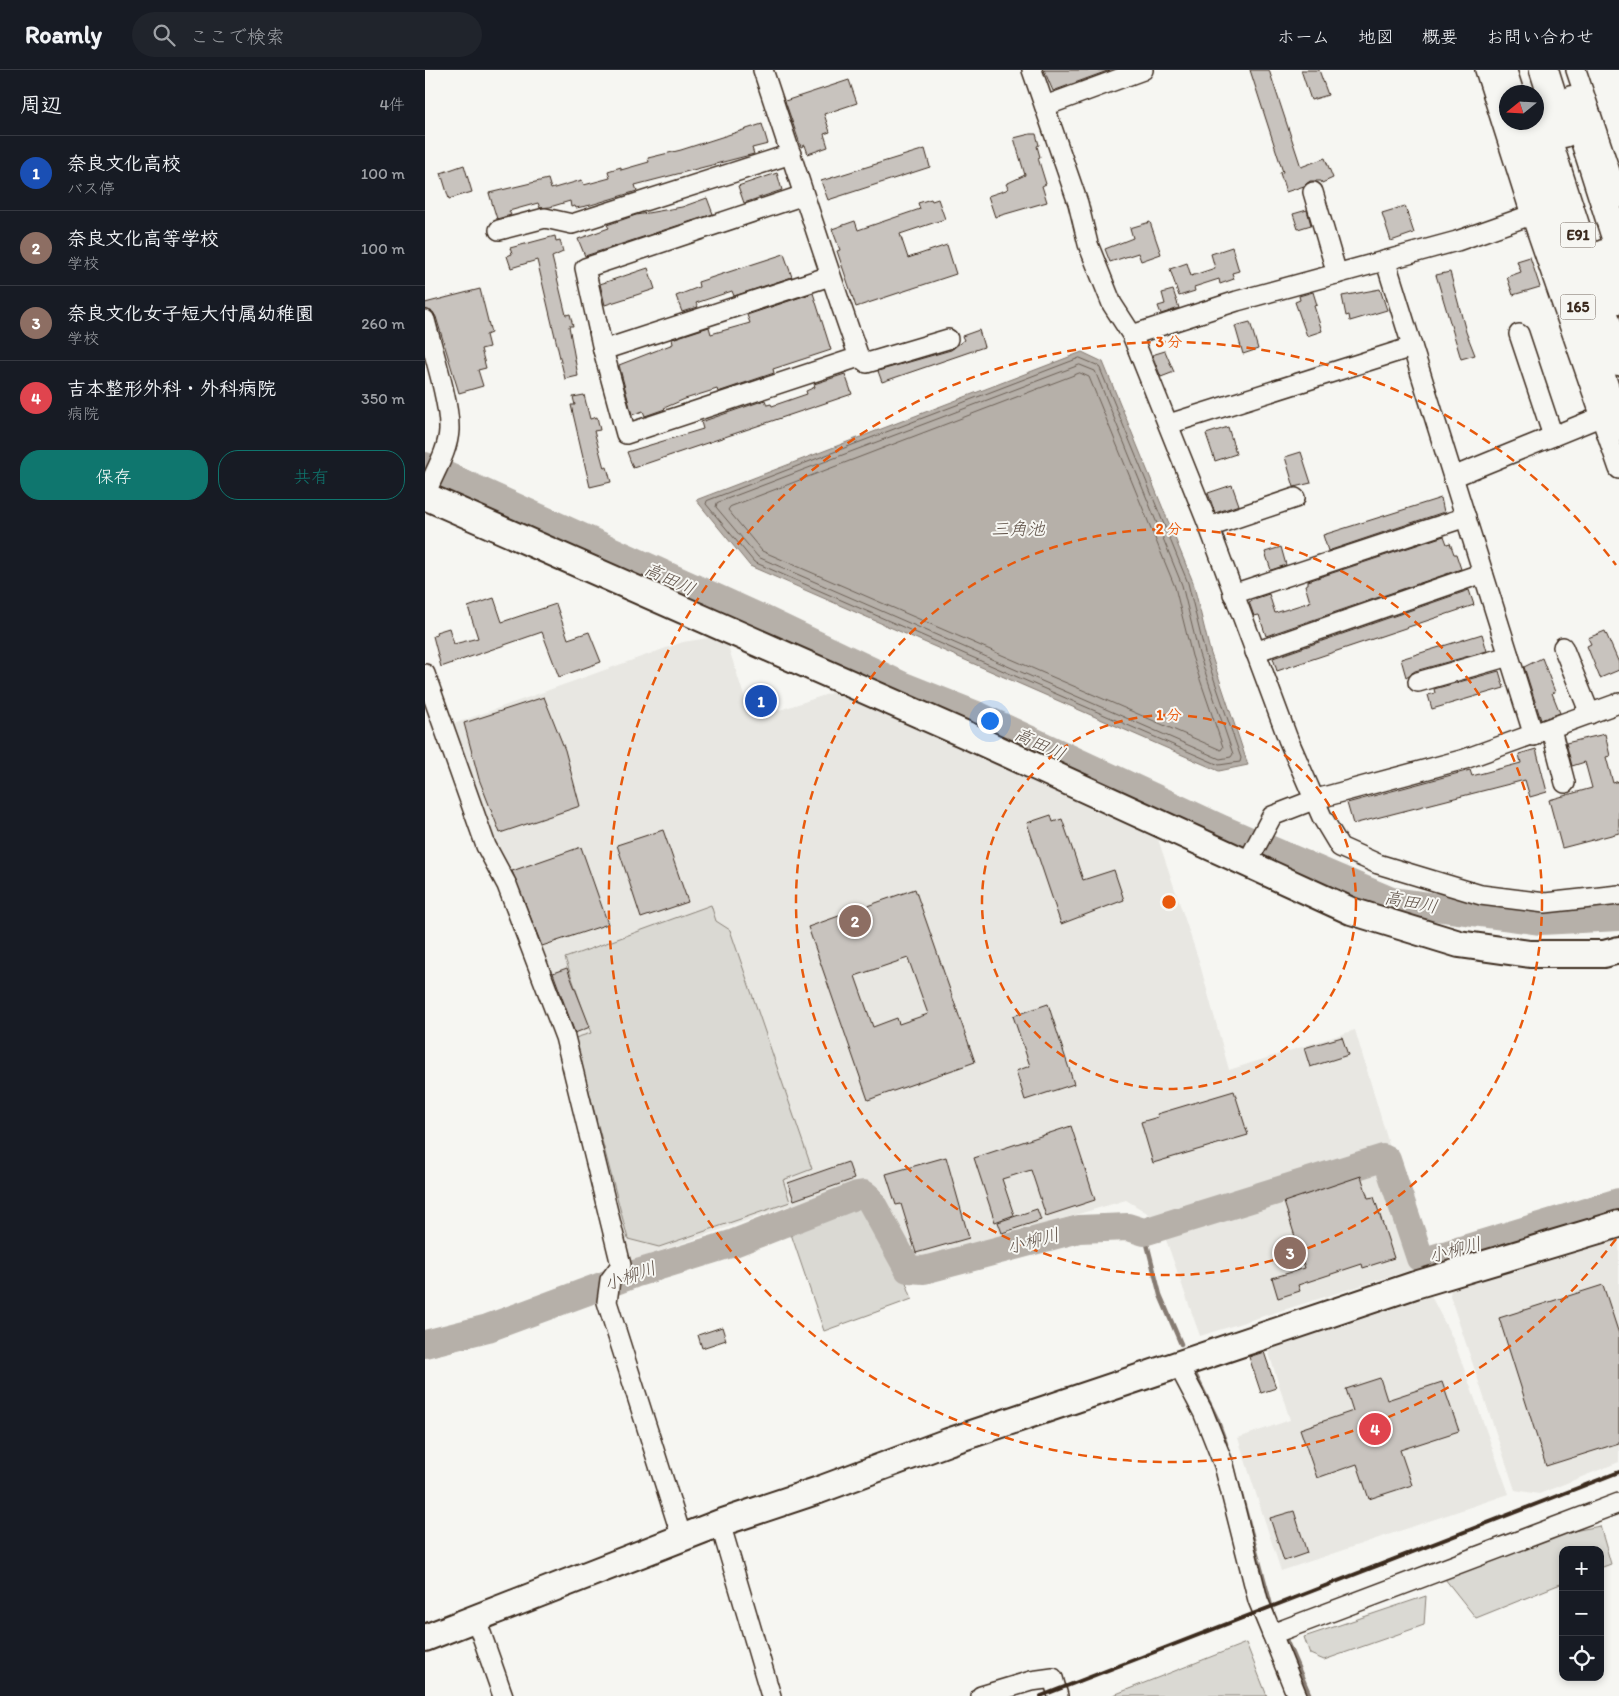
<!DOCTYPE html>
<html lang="ja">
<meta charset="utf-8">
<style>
body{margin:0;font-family:Itim,"Klee One",sans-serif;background:#20242c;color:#f1f3f6}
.controls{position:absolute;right:15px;bottom:15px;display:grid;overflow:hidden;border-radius:10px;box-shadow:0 2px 8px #0003}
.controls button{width:45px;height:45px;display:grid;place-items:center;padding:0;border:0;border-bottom:1px solid #363941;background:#171b24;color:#f1f3f6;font:25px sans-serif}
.compass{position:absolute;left:1074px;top:15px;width:45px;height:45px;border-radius:50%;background:#171b24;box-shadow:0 2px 8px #0003;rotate:252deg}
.you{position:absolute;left:564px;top:650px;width:18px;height:18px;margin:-12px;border:4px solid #fff;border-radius:50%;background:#1a73e8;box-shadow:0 0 0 8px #1a73e833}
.badge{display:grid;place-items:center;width:32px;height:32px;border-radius:50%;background:#0f766e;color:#fff;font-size:16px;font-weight:700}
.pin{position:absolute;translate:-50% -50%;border:2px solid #fff;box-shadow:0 1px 5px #0006}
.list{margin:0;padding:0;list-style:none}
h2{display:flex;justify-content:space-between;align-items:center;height:65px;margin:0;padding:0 20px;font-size:21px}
h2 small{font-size:16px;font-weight:400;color:#9ea1a6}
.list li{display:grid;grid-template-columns:32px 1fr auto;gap:15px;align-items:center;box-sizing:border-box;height:75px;padding:0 20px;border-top:1px solid #363941}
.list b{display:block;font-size:19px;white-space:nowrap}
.list p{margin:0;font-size:16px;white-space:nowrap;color:#9ea1a6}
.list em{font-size:16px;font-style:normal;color:#9ea1a6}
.actions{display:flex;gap:10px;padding:15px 20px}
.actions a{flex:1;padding:11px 0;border:1px solid #0f766e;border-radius:20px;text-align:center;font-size:18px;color:#0f766e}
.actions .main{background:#0f766e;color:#fff}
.icon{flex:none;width:28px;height:28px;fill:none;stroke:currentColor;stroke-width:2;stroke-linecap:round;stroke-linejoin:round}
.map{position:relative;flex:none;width:1194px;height:1626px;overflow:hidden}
header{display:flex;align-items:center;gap:30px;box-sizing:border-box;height:70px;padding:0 25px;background:#171b24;border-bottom:1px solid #363941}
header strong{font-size:24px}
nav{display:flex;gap:28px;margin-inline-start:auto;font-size:18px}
.search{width:350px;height:45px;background:#20242c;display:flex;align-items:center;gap:12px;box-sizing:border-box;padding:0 18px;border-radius:28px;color:#9ea1a6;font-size:19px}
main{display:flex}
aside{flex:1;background:#171b24}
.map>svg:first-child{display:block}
</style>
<header>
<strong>Roamly</strong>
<div class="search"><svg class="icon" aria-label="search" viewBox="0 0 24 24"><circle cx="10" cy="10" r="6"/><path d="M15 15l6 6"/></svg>ここで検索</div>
<nav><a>ホーム</a><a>地図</a><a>概要</a><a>お問い合わせ</a></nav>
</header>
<main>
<aside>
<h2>周辺<small>4件</small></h2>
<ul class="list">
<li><span class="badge" style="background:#1a4fb4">1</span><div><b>奈良文化高校</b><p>バス停</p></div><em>100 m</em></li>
<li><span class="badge" style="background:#8d6e63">2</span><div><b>奈良文化高等学校</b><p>学校</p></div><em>100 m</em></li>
<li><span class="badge" style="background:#8d6e63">3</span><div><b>奈良文化女子短大付属幼稚園</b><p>学校</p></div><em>260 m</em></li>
<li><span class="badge" style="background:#e0444e">4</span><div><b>吉本整形外科・外科病院</b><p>病院</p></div><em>350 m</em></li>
</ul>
<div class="actions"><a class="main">保存</a><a>共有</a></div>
</aside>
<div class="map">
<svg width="1194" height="1626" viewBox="0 0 1194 1626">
<rect width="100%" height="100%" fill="#f6f6f2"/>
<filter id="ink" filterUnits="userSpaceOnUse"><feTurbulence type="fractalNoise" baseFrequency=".02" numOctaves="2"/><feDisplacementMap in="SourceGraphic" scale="10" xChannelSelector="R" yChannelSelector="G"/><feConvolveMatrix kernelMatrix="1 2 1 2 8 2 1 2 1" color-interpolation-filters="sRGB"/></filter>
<g filter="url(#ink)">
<!-- built -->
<g fill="#e8e7e2">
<path d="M 295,566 L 301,570 L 320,629 L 340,645 L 412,621 L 732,766 L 774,891 L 804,1000 L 930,960 L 965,1078 L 732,1149 L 701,1130 L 484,1194 L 457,1126 L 446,1115 L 432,1112 L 204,1192 L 145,964 L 23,656 L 258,572 Z"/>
<path d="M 956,1098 L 989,1199 L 775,1266 L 740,1167 Z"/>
<path d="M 1194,1167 L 1194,1392 L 1114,1424 L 1090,1420 L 1025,1226 L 1026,1218 Z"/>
<path d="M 1006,1226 L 1029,1271 L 1084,1424 L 856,1501 L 813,1368 L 865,1350 L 843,1280 Z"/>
</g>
<!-- green -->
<g fill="#dad9d3" stroke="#8a8278">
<path d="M 286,835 L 291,851 L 305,860 L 387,1099 L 358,1110 L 365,1132 L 234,1177 L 203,1169 L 150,968 L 166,963 L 140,888 Z"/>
<path d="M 436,1129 L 443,1134 L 477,1201 L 487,1229 L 399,1261 L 364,1158 Z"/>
<path d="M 1175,1456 L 1186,1494 L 1175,1498 L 1175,1480 L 1138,1480 L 1138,1513 L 1051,1548 L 1020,1509 L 1138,1463 Z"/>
<path d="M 1001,1526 L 999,1555 L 899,1590 L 885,1584 L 879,1567 Z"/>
<path d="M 821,1573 L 842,1626 L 686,1626 Z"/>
</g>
<!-- water -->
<path fill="#b6b0a9" stroke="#857a71" d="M 657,282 L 678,292 L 768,512 L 785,581 L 823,695 L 794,701 L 325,496 L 271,430 Z"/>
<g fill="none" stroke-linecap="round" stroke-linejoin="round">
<!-- shore -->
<g stroke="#6c6056" stroke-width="1">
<path d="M 655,288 L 674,296 L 763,513 L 780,583 L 816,688 L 815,692 L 794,695 L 329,492 L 281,434 L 282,431 Z"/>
<path d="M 655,295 L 670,301 L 757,515 L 774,584 L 808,684 L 806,687 L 795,689 L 333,487 L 291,437 L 292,433 Z"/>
<path d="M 655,303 L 664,307 L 750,517 L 767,586 L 798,677 L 796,680 L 337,481 L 303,440 L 305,437 Z"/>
</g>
<!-- stream -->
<g stroke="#857a71" stroke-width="4.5">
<path d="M 719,1162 L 735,1225 L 756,1274"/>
<path d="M 770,1304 L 792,1349 L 801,1374"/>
<path d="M 812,1410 L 848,1543"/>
<path d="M 859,1565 L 885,1626"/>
</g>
<!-- river -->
<g stroke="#b6b0a9" stroke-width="28">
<path d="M 0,396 L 338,549 L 476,615 L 554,646 L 797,759 L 966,831 L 1116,851 L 1194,847"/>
<path d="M 0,1274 L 63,1258 L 209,1204 L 309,1173 L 432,1125 L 439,1124 L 444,1128 L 483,1199 L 499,1200 L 654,1159 L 703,1157 L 719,1162 L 958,1088 L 962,1090 L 995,1188 L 1000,1191 L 1194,1132"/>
</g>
</g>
<!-- building -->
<g fill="#c8c3be" stroke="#3b2a1e" fill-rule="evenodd">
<path d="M 619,0 L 685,0 L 628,21 Z"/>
<path d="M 825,0 L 844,0 L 876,97 L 900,88 L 908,108 L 897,113 L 896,111 L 885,111 L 879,116 L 861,122 L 855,103 L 858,102 Z"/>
<path d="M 876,0 L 894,0 L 903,25 L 886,30 Z"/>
<path d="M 424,10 L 432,33 L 399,44 L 405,62 L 399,64 L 403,77 L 383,84 L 380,75 L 376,77 L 360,31 Z"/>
<path d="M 337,54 L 343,74 L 327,78 L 329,84 L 210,115 L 212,121 L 166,135 L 151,138 L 150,136 L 146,137 L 145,131 L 125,137 L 115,138 L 113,133 L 84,141 L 86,145 L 72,149 L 64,123 L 123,109 L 126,119 L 157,110 L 159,115 L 185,108 L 183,101 L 196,97 L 196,100 L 224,92 L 223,88 L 256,80 Z"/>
<path d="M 605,64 L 611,64 L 614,75 L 612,76 L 615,87 L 613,88 L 621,114 L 617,116 L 622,132 L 570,147 L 563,126 L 581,120 L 583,118 L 581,114 L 600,105 L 589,68 Z"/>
<path d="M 500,79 L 505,97 L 403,130 L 396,111 Z"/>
<path d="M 39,95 L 47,122 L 24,129 L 16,103 Z"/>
<path d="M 352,103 L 357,120 L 319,133 L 313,116 Z"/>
<path d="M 282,128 L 288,144 L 160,186 L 153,169 L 184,158 L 182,155 L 211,145 L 257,137 Z"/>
<path d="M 506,129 L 507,131 L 513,129 L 520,149 L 475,164 L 483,188 L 522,175 L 531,204 L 431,237 L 412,181 L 415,180 L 407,159 L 430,151 L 433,160 L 495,139 L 493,133 Z"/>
<path d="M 980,136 L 989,163 L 966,171 L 957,143 Z"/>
<path d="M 882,140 L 886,155 L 873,159 L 868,144 Z"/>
<path d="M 725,152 L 736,184 L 716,191 L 713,183 L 685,192 L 680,179 L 708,168 L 705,158 Z"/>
<path d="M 130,166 L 131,171 L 135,170 L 138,182 L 127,187 L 141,245 L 145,244 L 148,256 L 144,256 L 153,306 L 140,309 L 112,190 L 86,198 L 82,186 L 87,184 L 85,178 Z"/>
<path d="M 807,177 L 814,201 L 807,203 L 809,209 L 795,214 L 794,209 L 769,217 L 770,221 L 754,226 L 745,199 L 762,193 L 766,206 L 790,198 L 786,184 Z"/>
<path d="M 359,184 L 367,207 L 309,226 L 307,221 L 271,233 L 273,237 L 257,242 L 251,226 L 274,217 L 273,212 Z"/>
<path d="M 1105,187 L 1115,217 L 1088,225 L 1082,207 L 1096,202 L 1092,191 Z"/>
<path d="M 223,198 L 230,219 L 180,235 L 175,214 Z"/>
<path d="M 1025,202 L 1041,262 L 1050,285 L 1036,289 L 1011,205 Z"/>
<path d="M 55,219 L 66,263 L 61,265 L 64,277 L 56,279 L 61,298 L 53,300 L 58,316 L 34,323 L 11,247 L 8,242 L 0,239 L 0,233 Z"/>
<path d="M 955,219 L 962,240 L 925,251 L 924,245 L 921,246 L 917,226 Z"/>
<path d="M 748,220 L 754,238 L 736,244 L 733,236 L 740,234 L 737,223 Z"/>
<path d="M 888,222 L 892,235 L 889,236 L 897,261 L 882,266 L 870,232 L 875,230 L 874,226 Z"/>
<path d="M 388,223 L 406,280 L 348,299 L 349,303 L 293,322 L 292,319 L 260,329 L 239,338 L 240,339 L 220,346 L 218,341 L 207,345 L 194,295 L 248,274 L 247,269 L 284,257 L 286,264 L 325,253 L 322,245 Z"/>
<path d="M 825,252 L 833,279 L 818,284 L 810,256 Z"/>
<path d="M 554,260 L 559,277 L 457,312 L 453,301 L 526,280 L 539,270 L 537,266 Z"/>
<path d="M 740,281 L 749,302 L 736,307 L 727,285 Z"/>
<path d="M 420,304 L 427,324 L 208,398 L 202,382 L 278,359 L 276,352 L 340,330 L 342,335 L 346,334 L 347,336 L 382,324 L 381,321 L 390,317 L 389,314 Z"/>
<path d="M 159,325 L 165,349 L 172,347 L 175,360 L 169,361 L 179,398 L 182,397 L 186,412 L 165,417 L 146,335 L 150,335 L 148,327 Z"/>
<path d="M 803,357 L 811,384 L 790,391 L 781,364 Z"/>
<path d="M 876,382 L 886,413 L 869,417 L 860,387 Z"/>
<path d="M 807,415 L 814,435 L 790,443 L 783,423 Z"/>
<path d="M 1016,428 L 1019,442 L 903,481 L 898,465 Z"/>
<path d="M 1019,466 L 1022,474 L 1025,473 L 1029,484 L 1031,484 L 1036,499 L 841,566 L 834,545 L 829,546 L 824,532 L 832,528 L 844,524 L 850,543 L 885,532 L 880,515 L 883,514 L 883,511 Z"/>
<path d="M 856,477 L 861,495 L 846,500 L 840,482 Z"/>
<path d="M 1044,520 L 1049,535 L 852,601 L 848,588 Z"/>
<path d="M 69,528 L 77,552 L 131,534 L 143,569 L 164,562 L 176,592 L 134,607 L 117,562 L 16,597 L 8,566 L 12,565 L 11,562 L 24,558 L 29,574 L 53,568 L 43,537 Z"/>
<path d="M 1180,561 L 1194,593 L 1194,600 L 1175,608 L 1162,576 L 1166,574 L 1163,568 Z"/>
<path d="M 1057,564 L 1062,581 L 990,601 L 981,607 L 976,589 Z"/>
<path d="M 1117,588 L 1130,622 L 1127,623 L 1135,643 L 1116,650 L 1099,597 Z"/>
<path d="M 1074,601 L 1079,618 L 1007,639 L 1003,625 L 1010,623 L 1009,619 Z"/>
<path d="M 119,627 L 140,680 L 155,736 L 75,763 L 54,709 L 39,653 Z"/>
<path d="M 1180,664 L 1185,686 L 1181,687 L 1188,713 L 1194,711 L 1194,763 L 1137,778 L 1124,730 L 1167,718 L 1160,692 L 1147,696 L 1141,673 Z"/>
<path d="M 1111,679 L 1122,722 L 1105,727 L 1100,710 L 928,754 L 922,733 L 1045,700 L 1047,706 L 1096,693 L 1094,684 Z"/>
<path d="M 626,745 L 628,752 L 637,749 L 658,810 L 689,800 L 699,830 L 636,854 L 602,753 Z"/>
<path d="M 238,760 L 263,832 L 216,848 L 192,775 Z"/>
<path d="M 156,777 L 183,854 L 117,876 L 87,801 Z"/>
<path d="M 490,819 L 550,992 L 443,1030 L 383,857 ZM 483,888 L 503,944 L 474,954 L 472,948 L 448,957 L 430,906 Z"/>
<path d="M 142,898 L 165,957 L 150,963 L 128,903 Z"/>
<path d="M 623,934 L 649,1014 L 600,1030 L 591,1001 L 605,996 L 588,946 Z"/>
<path d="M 917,967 L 923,985 L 885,997 L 879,978 Z"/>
<path d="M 809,1021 L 823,1065 L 728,1093 L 716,1052 L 733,1047 L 732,1044 Z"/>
<path d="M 646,1056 L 670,1130 L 621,1146 L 606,1100 L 577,1109 L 589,1145 L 570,1152 L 549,1088 Z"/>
<path d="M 521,1087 L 544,1168 L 491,1183 L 476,1134 L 471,1135 L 461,1104 Z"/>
<path d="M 423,1092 L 429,1109 L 369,1130 L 363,1113 Z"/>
<path d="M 936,1106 L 943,1128 L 949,1127 L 969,1188 L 938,1198 L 937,1194 L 873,1215 L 875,1221 L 853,1228 L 847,1208 L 880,1198 L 859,1132 Z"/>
<path d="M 612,1139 L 616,1150 L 577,1163 L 573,1152 Z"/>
<path d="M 1178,1215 L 1194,1264 L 1194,1373 L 1121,1396 L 1074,1248 Z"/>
<path d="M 297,1257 L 301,1270 L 277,1278 L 273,1265 Z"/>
<path d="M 839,1282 L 851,1318 L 836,1323 L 824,1287 Z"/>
<path d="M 955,1308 L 962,1330 L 1017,1312 L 1034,1361 L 975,1380 L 987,1415 L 944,1429 L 932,1394 L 892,1408 L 875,1359 L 928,1341 L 921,1319 Z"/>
<path d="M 869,1441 L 882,1483 L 859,1491 L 845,1448 Z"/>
</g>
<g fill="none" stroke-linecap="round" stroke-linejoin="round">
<defs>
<g id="street">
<path d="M 338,0 C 370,96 400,192 434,287 L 201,364 L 178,280 L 160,198 L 379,125"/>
<path d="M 607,0 L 653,133 L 663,174 L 687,234 L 707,265 L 784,457 L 863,669 L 897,747 L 915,777 L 953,794 L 1056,825 L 1120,833 L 1194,825"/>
<path d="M 1060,0 L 1106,145 L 1194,399"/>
<path d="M 1151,0 L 1194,128"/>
<path d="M 620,36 L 718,0"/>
<path d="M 888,122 L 912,204"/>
<path d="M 74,160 L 120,148 L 147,154 L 366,84"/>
<path d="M 962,190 L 963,199 L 1109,666"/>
<path d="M 0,250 C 7,278 25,333 24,360 C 23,383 7,405 0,426"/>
<path d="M 1094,264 L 1128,366"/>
<path d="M 707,265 L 812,231 L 1032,171 L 1106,145"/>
<path d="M 178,280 L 405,206"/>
<path d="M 434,287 L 442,293 L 523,269"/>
<path d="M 744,354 L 987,277"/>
<path d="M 1028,407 L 1175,347"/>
<path d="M 784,457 L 870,428"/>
<path d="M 808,524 L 1041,447"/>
<path d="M 1138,577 L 1165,644"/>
<path d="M 830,582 L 1058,503"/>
<path d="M 0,604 L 61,776 L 82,815 L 140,967 L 196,1195 L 185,1210 L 182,1232 L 257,1468"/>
<path d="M 993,612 L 1084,586"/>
<path d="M 1126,659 L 1140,713"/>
<path d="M 821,795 L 847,746 L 891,729 L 1040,689 L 1194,633"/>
<path d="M 755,1294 L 759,1306 L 778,1342 L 799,1395 L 833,1530 L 847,1564"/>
<path d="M 295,1453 L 346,1626"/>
<path d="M 51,1549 L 78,1626"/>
<path d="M 556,1626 L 606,1611 L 628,1608 L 633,1626"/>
<path d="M 872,1626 L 847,1564 L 1194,1433"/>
</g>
<g id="secondary">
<path d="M 0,426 L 546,667 L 926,841 L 1034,874 L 1105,884 L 1179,884 L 1194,880"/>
<path d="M 0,1568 L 295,1453 L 394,1420 L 523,1372 L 990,1215 L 1194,1154"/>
</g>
<g id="highway">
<path d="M 1077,0 L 1084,22"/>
<path d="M 1119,0 L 1139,63"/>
<path d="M 1147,30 L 1194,177"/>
<path d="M 1112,38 L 1194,291"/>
<path d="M 1093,52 L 1182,325 L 1194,356"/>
<path d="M 1179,184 L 1194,229"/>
</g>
</defs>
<!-- street casing -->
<use href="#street" stroke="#3b2a1e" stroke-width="22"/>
<!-- secondary casing -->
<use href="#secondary" stroke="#3b2a1e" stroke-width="30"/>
<!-- highway casing -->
<use href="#highway" stroke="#3b2a1e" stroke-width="31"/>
<!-- street -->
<use href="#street" stroke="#f6f6f2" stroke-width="19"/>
<!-- secondary -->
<use href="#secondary" stroke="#f6f6f2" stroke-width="26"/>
<!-- highway -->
<use href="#highway" stroke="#f6f6f2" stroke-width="28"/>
<!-- rail -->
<path stroke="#3b2a1e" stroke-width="4" d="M 616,1626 L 1194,1402"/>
</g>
</g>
<!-- distance rings -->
<g fill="none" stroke="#e8590c" stroke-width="2.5" stroke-dasharray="9 6">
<circle cx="744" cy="832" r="187"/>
<circle cx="744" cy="832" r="373"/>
<path d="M1191 1169A560 560 0 1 1 1191 495"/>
</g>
<g text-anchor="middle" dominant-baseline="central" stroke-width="4" stroke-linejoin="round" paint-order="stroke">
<!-- shield labels -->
<g fill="#f6f6f2" stroke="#73675e" stroke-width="1">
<rect x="1135.5" y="152.5" width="35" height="25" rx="4"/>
<rect x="1135.5" y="224.5" width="35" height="25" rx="4"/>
</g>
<g font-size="15" font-weight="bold" fill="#3b2a1e">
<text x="1153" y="165">E91</text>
<text x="1153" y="237">165</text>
</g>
<!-- water labels -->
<g font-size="18" font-style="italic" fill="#605248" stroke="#f6f6f2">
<text x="593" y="459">三角池</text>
<text transform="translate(245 509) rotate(25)">高田川</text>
<text transform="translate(615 674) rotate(25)">高田川</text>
<text transform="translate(986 832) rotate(11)">高田川</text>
<text transform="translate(608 1171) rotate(-15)">小柳川</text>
<text transform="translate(1030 1180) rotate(-15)">小柳川</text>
<text transform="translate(205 1206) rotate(-19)">小柳川</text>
</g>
</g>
<circle cx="744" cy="832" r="8" fill="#e8590c" stroke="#f6f6f2" stroke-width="2.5"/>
<g font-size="15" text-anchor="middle" font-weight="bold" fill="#e8590c" stroke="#f6f6f2" stroke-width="4" stroke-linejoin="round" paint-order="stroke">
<text x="744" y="277">3 分</text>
<text x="744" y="464">2 分</text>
<text x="744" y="650">1 分</text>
</g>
</svg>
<div class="controls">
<button>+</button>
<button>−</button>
<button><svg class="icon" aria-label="locate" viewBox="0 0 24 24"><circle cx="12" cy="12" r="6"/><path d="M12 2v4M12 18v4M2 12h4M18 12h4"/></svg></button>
</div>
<svg class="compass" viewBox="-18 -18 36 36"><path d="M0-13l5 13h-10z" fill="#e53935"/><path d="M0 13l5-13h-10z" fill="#9ea1a6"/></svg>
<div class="you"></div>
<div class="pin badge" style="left:336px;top:631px;background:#1a4fb4">1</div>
<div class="pin badge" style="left:430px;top:851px;background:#8d6e63">2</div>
<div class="pin badge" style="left:865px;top:1183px;background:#8d6e63">3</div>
<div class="pin badge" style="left:950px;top:1359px;background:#e0444e">4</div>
</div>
</main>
